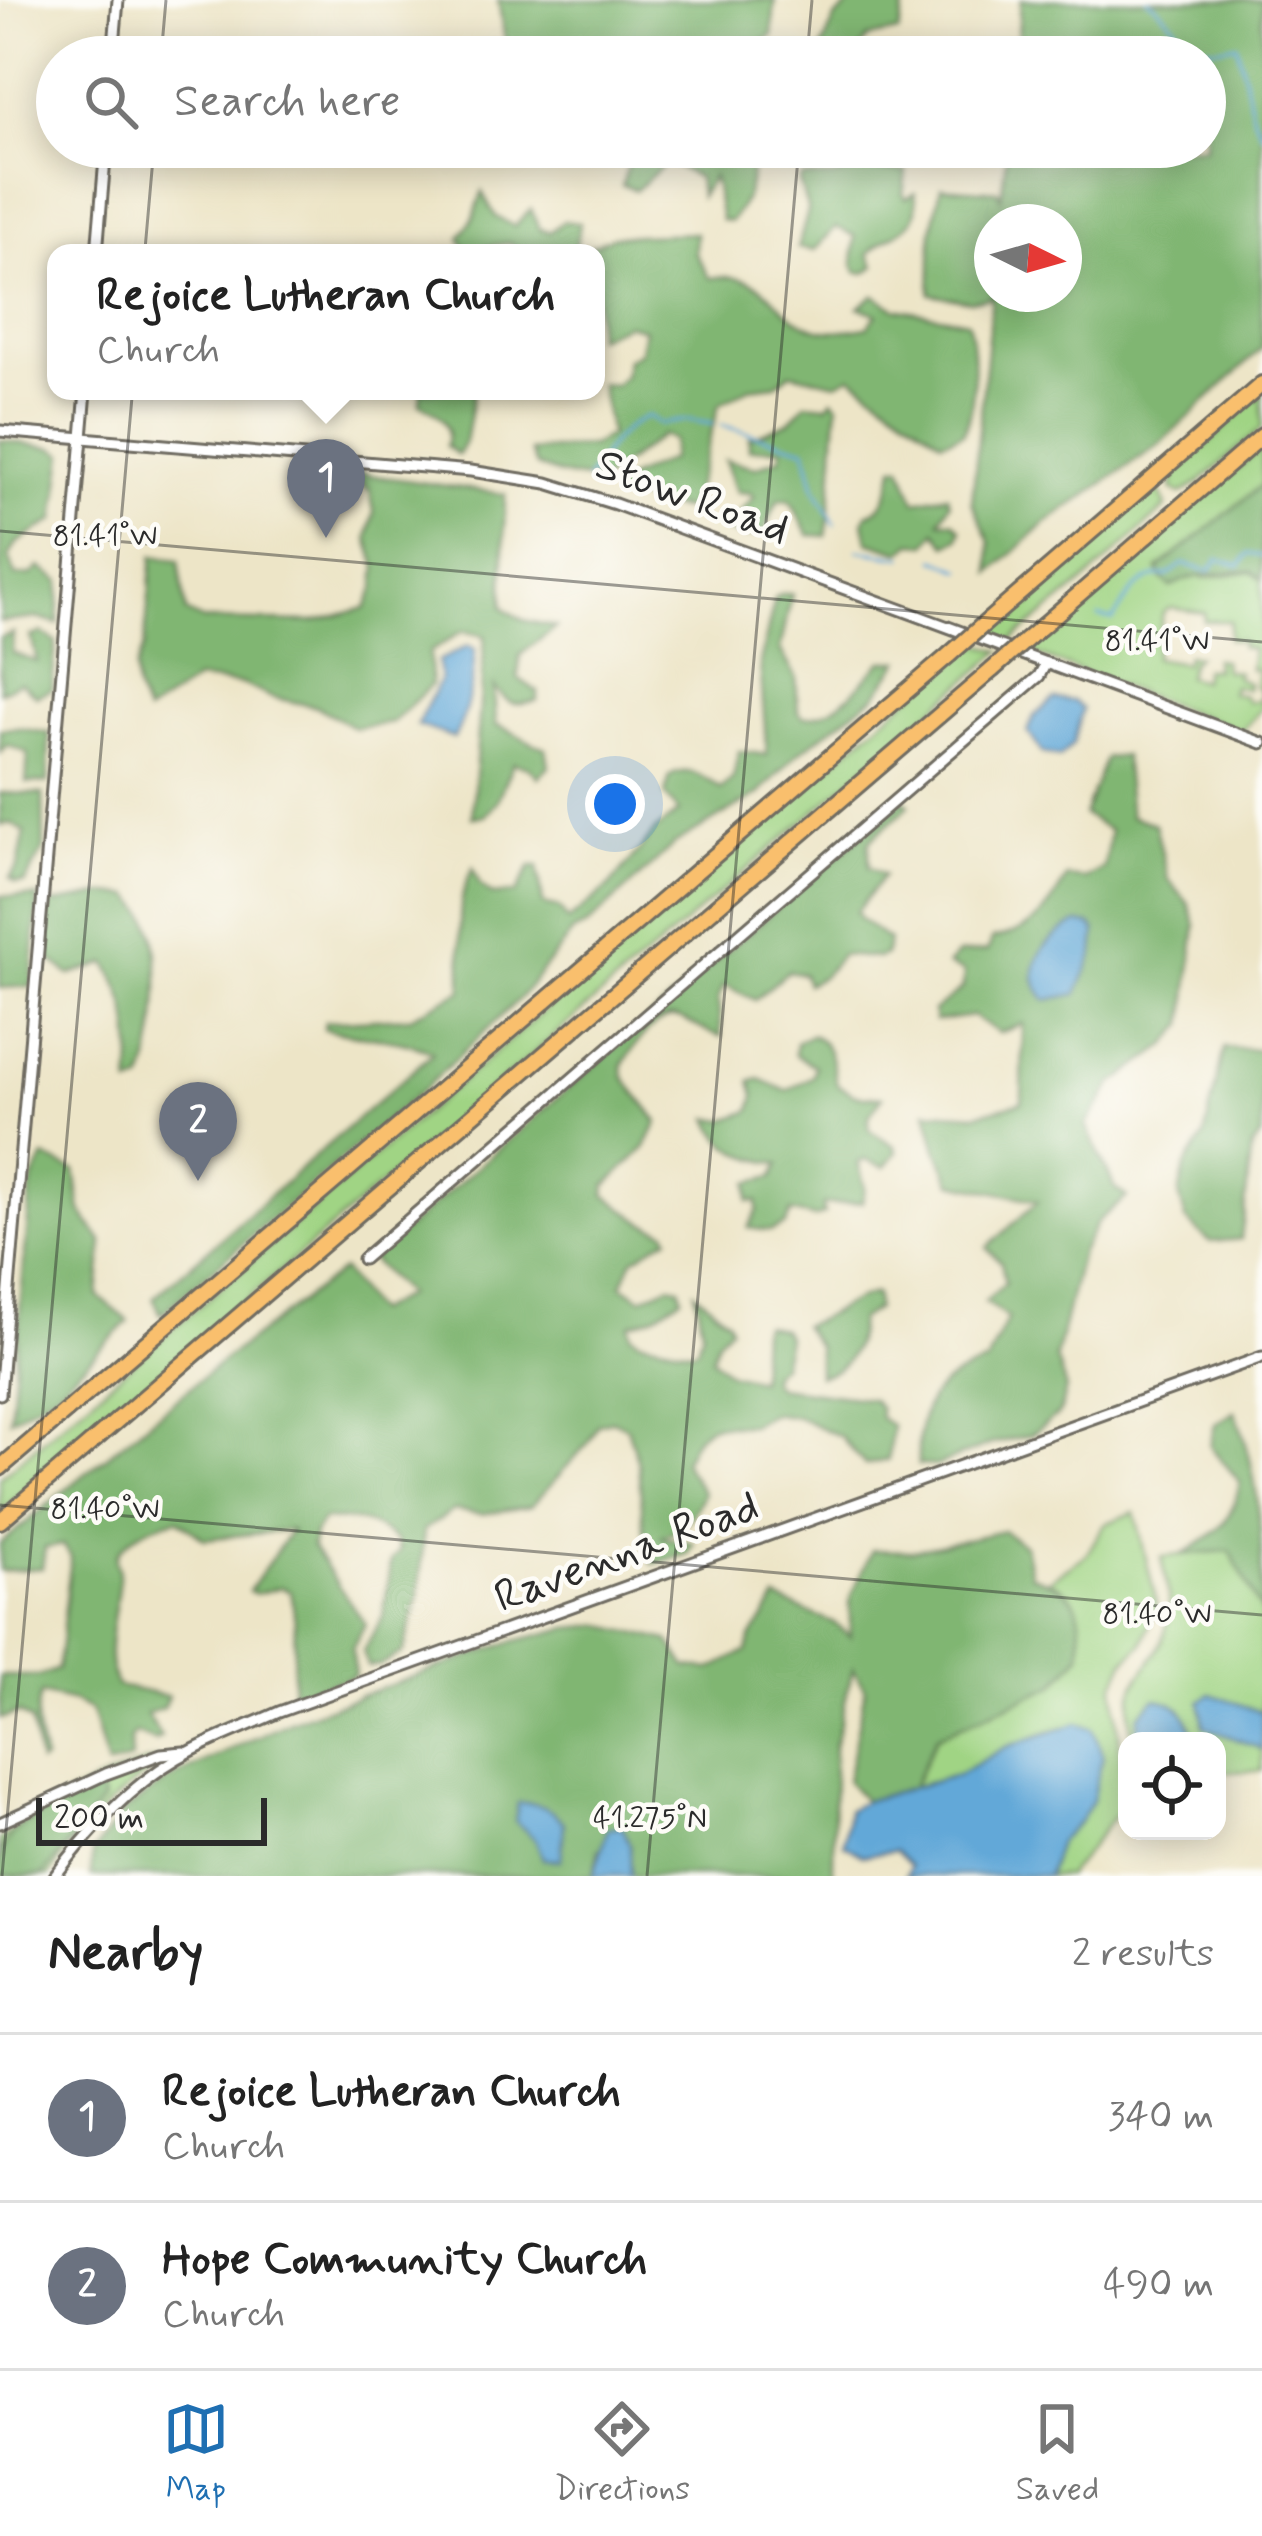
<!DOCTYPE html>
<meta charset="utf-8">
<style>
body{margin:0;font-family:Mynerve,sans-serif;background:#f2f2f2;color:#222}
.controls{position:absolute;right:36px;bottom:36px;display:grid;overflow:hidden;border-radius:24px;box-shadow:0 6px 30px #0003}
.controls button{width:108px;height:108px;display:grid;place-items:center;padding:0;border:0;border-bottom:3px solid #e0e0e0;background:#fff;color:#222;font:60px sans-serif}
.compass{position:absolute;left:974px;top:204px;width:108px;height:108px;border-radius:50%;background:#fff;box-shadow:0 6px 30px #0003;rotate:95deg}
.scale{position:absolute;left:36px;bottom:30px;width:231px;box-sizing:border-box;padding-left:12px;border:6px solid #2b2b2b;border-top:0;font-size:33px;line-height:42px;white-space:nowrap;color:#2b2b2b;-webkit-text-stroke:9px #fdfcf7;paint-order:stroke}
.you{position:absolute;left:615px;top:804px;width:42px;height:42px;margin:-30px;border:9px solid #fff;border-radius:50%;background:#1a73e8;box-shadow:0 0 0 18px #1a73e833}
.badge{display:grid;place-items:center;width:78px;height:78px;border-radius:50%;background:#1f6fb2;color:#fff;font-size:39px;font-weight:700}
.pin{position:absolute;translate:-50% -99px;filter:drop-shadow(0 3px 6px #0008)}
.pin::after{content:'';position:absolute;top:63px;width:42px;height:36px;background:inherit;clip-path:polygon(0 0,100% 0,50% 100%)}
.popup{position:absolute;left:47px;top:244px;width:558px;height:156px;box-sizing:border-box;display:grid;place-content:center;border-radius:24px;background:#fff;filter:drop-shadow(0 3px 9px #0005);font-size:39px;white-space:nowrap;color:#767676}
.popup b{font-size:45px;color:#222}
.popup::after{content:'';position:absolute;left:50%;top:100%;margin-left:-24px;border:24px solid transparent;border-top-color:#fff}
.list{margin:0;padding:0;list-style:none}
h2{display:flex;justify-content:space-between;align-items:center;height:156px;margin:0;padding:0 48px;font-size:51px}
h2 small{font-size:39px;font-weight:400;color:#767676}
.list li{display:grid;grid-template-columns:78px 1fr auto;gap:36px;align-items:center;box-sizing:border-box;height:168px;padding:0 48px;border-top:3px solid #e0e0e0}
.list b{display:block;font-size:45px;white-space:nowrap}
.list p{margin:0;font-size:39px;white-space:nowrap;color:#767676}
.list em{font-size:39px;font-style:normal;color:#767676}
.icon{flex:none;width:66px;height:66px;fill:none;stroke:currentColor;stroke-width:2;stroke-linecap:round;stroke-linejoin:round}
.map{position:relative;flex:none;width:1262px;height:1876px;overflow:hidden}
.search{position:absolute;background:#fff;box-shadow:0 6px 30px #0003;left:36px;right:36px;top:36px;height:132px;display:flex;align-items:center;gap:30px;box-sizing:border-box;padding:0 42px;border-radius:66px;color:#767676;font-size:45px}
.sheet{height:492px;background:#fff}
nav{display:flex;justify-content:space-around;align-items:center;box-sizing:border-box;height:168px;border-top:3px solid #e0e0e0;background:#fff;font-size:33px;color:#767676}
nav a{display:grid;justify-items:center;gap:6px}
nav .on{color:#1f6fb2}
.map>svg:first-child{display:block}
</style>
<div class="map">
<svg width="1262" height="1876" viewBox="0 0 1262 1876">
<rect width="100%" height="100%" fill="#fdfcf7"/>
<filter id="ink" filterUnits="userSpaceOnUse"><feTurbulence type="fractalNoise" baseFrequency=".00833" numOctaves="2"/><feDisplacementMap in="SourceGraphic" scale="24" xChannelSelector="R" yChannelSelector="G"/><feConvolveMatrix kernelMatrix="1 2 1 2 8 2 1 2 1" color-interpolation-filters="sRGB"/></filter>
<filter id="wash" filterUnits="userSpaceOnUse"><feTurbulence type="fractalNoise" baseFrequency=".004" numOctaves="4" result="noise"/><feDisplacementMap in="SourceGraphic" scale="48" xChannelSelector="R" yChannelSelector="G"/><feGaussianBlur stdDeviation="2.7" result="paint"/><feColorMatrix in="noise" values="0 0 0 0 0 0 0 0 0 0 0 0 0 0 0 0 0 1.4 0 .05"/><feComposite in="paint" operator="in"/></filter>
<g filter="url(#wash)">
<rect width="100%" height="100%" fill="#ede5c7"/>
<!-- green -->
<g fill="#a0d484" stroke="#668058" stroke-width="3" fill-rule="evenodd">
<path d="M 1262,393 L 1262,428 L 1200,482 L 1181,494 L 1172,489 L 1174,475 Z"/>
<path d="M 1262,447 L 1262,485 L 1158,569 L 1206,578 L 1252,571 L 1262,579 L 1262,708 L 1241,731 L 1026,651 ZM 1170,608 L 1205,613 L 1204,621 L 1230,621 L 1228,639 L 1241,641 L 1241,647 L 1252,649 L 1250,669 L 1257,670 L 1255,686 L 1261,691 L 1258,700 L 1248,702 L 1244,696 L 1231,693 L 1233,686 L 1247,689 L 1248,683 L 1236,677 L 1238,672 L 1224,670 L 1223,660 L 1214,659 L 1215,669 L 1204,669 L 1202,681 L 1187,677 L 1190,663 L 1197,656 L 1187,655 L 1184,663 L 1154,658 L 1163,613 Z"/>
<path d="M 1154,491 L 1161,493 L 1166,507 L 1083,583 L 1009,643 L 985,634 L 1115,518 Z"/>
<path d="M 974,642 L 1001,651 L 0,1512 L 0,1477 Z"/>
<path d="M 1135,1512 L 1157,1605 L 1142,1645 L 1125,1661 L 1114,1686 L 1126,1802 L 1067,1876 L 1047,1876 L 1058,1842 L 1080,1821 L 1063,1727 L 1006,1747 L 957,1775 L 913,1787 L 937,1736 L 1054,1685 L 1081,1654 C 1081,1625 1083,1592 1048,1581 L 1086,1555 L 1105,1524 Z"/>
<path d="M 1230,1550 L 1262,1614 L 1262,1771 L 1217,1772 L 1217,1741 L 1133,1741 C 1120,1668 1154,1679 1167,1625 C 1173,1602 1165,1580 1161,1557 Z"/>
<path d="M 157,1759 L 158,1766 C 116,1795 77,1832 49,1876 L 0,1876 L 0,1840 C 45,1801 102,1778 157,1759 Z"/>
</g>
<!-- forest -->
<g fill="#80b672" stroke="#56704e" stroke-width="3" fill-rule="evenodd">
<path d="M 498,0 L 775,0 L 772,36 L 756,45 L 747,57 L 508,57 Z"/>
<path d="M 855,0 L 906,0 L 899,32 L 868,38 L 855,57 L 818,57 L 835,19 Z"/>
<path d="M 1021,0 L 1262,0 L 1262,348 L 1160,444 L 1046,523 L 991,573 L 990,542 L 972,502 L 992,297 L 970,301 L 930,294 L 932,230 L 941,187 L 998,191 L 1001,198 L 1007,147 L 1205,147 L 1205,57 L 1016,57 ZM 1064,222 L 1064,294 L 992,294 L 992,222 Z"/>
<path d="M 564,147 L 740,147 C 760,171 749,198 731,221 L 721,220 L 713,176 L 700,196 L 698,178 L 667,162 L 636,190 L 622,185 L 628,165 L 622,155 L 582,167 Z"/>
<path d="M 858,170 L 906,171 L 903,194 L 906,198 L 915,193 C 924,234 887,230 869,254 L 875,266 L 866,273 L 857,272 L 853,263 L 855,236 L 836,227 L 815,250 L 798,248 L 808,211 L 799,181 L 802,177 L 833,177 Z"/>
<path d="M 482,192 L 496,217 L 515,226 L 531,209 L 539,229 L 550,232 L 564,221 L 580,223 L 575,252 L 523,253 L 510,243 L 467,250 L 460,238 L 474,217 Z"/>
<path d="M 696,233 L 695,253 L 710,278 C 775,269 770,316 819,329 C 834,333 852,329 867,327 L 877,314 L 859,307 L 874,295 L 895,308 L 968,321 C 976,352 977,404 963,433 L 942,441 L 851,376 L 837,383 L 791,373 L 775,385 L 749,388 L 719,405 L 690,508 C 664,511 643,496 617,495 L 611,486 L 671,459 L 673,440 L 662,435 L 603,480 L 568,477 L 536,466 L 530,451 L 591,446 L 610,435 L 600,384 L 615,385 L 624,376 L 627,359 L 640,352 L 644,329 L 627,324 L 596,337 L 596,253 L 586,249 L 614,236 Z"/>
<path d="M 421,391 L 474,391 L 465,442 L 458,455 L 446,446 C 453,423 439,413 420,404 Z"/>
<path d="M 833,399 L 838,404 C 833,449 834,492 826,536 L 809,535 L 790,500 L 778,500 L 763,534 L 742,537 L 729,531 L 732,521 L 754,497 L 750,493 L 736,492 L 725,460 L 756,467 L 780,458 L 782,448 L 749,449 L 749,438 L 789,422 L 806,403 L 827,405 Z"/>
<path d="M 0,440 L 54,448 L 64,454 L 55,520 L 17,543 L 9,557 L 16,576 L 32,575 L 40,567 L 60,581 L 58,624 L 37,618 L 0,622 Z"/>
<path d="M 895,466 L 902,466 L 915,501 L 948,495 L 950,503 L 940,521 L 953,521 L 961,529 L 959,538 L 947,545 L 936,531 L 927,544 L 912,543 L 902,552 L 868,541 L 864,522 L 867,514 C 891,505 888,488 895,466 Z"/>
<path d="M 356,473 L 505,494 L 503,607 L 523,620 L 556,627 L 520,655 L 518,678 L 538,692 L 537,701 C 510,708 509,704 494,687 L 496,725 C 515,731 527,743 546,748 L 549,766 L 538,777 L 529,767 L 513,763 L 496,803 L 485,816 L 472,817 L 485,636 L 463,631 L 430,652 L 431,685 L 392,723 L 355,728 L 317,707 L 270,697 L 242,684 L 196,680 L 146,714 L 136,689 L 135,670 L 144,647 L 153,556 L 179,560 L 186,612 L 202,620 L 314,622 L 366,608 L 375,588 L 377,567 L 368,538 L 374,512 L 370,491 L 358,482 Z"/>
<path d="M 1262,485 L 1262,579 L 1252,571 C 1228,572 1189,574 1171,587 L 1162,579 L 1158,569 Z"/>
<path d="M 781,594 L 792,594 L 780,650 L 796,677 L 798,711 L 803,717 C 838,716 859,685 882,661 L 900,661 L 876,695 L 797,754 L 759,794 L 676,843 L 588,925 L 573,932 L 520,998 L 426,1087 L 161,1314 L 153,1298 L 433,1053 C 410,1038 355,1037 324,1029 L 325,1022 L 410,1017 L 462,990 C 464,949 451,906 473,868 L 480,885 L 492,895 L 516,893 L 531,866 L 538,867 L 543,904 L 559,908 L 568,921 L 608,888 L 658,828 L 679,812 L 665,795 L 670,776 C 690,765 705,778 721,789 L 733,778 L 739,751 L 767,755 L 760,663 L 775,598 Z"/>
<path d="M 13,633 L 12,653 L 37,662 L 31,636 L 42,633 L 56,642 L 52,689 L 36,696 L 20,682 L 0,692 L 0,638 Z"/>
<path d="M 18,728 L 49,733 L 48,783 L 26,783 L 28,753 L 7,745 L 0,753 L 0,729 Z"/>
<path d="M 1124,756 L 1130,816 L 1155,824 L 1168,879 L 1189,904 L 1196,925 L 1185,1024 L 1167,1045 L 1113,1084 L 1086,1126 L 1115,1188 L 1127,1197 L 1098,1221 L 1081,1252 L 1056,1358 L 1066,1389 L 1059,1414 L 1031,1435 L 991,1444 L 936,1466 L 918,1465 C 916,1408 931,1380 987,1363 L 1008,1318 L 985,1302 L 1005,1283 L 1001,1262 L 987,1248 L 1038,1201 L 952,1183 L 937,1150 L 927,1111 L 977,1114 L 1022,1102 L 1023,1024 L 999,1033 L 973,1016 L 935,1021 L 933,1011 L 963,988 L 964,972 L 948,965 L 958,954 L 988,951 L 992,939 C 1036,930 1044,916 1067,877 L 1085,879 L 1104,868 L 1110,831 L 1084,815 L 1105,758 Z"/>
<path d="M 0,793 L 43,794 L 44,849 L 25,883 L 15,883 L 10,878 L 18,866 L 25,832 L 10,823 L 0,826 Z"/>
<path d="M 903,799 L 909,805 C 897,819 881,828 869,842 L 869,867 L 884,875 L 856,912 L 861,920 L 889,940 L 885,955 L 877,958 L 841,955 L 823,976 L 807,984 L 803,974 L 788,971 L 755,1000 L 724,985 L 718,999 L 721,1037 C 707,1033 697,1026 684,1020 C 657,1007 634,1048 622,1066 L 624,1077 L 658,1122 L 646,1147 L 606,1186 L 605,1195 L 645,1223 L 666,1231 L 669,1237 L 633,1259 L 622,1285 L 641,1298 L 669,1285 L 680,1287 L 682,1297 L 654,1316 L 630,1324 L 631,1334 L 640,1340 L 690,1350 L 697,1348 L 702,1330 L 695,1292 L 728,1320 L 730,1327 L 717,1340 L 712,1358 L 729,1373 L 759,1380 L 761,1330 L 763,1324 L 782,1329 L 787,1338 L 781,1365 L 772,1373 L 771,1381 L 777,1387 L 872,1399 L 879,1407 L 880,1418 L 892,1426 L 888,1460 L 865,1465 L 841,1437 L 797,1417 L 772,1413 L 751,1425 L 711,1425 L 695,1438 L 683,1461 L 703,1493 C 693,1518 687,1526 662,1537 L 694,1543 L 688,1554 L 653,1564 L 646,1553 L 638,1463 L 627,1427 L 613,1420 L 598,1424 L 589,1442 L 531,1506 L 481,1514 L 454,1510 L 424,1530 L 419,1595 L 403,1652 L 381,1665 L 367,1666 L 363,1651 L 383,1617 L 391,1560 L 399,1552 L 397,1542 C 375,1521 353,1518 323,1520 L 314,1534 L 312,1547 L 365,1624 L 352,1649 L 355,1676 L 292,1695 L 295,1622 L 291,1591 L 281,1587 L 256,1594 L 249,1591 L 291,1530 L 204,1539 L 178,1519 C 157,1523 135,1532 121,1549 C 112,1560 119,1564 119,1575 C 118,1600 108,1633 110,1659 C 110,1669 114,1677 117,1686 L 168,1696 L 163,1708 L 146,1714 L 161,1737 L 155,1741 L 135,1733 L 130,1739 L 131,1760 L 107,1767 L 91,1711 L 74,1702 L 41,1694 C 32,1716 38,1738 44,1760 L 39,1763 L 31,1721 L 19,1713 L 0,1719 L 0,1676 L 40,1676 L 58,1669 L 71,1557 L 63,1545 L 45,1548 L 42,1568 L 0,1571 L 0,1544 L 225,1359 L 342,1270 L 374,1312 L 406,1295 L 371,1259 Z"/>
<path d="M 107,894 L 132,896 C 137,904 145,912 149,920 C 165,952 158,1050 142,1082 L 130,1086 C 135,1039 131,1004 107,963 L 70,975 L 45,956 L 50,904 Z"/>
<path d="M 0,896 L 38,897 L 32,986 L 0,988 Z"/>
<path d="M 811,1035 C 834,1043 831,1064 837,1084 L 855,1095 L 882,1097 L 869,1116 L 869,1130 L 895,1146 L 897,1152 L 885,1167 L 866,1160 L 858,1162 L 865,1188 L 862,1202 L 823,1205 L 824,1214 L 815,1218 L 791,1212 L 785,1225 L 771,1231 L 748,1228 L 758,1210 L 757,1201 L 749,1201 L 749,1183 L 773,1177 L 779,1164 C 749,1159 721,1150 710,1118 L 726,1120 L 751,1111 L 755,1095 L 751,1081 L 760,1079 L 787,1091 L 813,1076 L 815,1066 L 795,1055 L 796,1043 Z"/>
<path d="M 1224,1048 L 1262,1050 L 1262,1135 L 1252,1147 L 1241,1239 L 1210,1242 L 1186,1220 L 1179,1195 L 1185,1166 L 1204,1137 Z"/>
<path d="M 44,1157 L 75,1171 L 81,1211 L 103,1243 L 98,1296 L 129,1321 L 54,1393 L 10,1419 L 30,1198 L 33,1179 Z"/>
<path d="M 875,1294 L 876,1309 L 859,1320 C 858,1348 848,1371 818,1376 L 818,1347 L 802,1325 C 830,1319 845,1299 875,1294 Z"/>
<path d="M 1235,1412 C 1262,1477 1262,1546 1262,1614 L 1230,1551 L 1182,1554 C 1217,1534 1232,1523 1240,1482 L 1210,1446 L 1215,1424 Z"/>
<path d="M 1003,1531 L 1025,1546 L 1031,1575 C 1080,1591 1082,1605 1081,1654 L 1054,1685 L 937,1736 L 913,1787 L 865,1801 L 847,1781 L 865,1689 L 853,1668 L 834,1748 L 833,1876 L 631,1876 L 630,1845 L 599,1849 L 593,1876 L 91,1876 L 92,1854 L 123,1812 L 166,1781 L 290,1721 L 511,1642 L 568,1628 L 601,1625 L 669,1641 L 687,1667 L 711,1669 L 747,1651 L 751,1638 L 777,1599 L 834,1623 L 850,1636 L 850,1597 L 872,1550 L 912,1551 Z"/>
<path d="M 100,1791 L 103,1801 L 42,1876 L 0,1876 C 0,1866 0,1857 3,1848 C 13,1824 75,1795 100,1791 Z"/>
</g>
<!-- water -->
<g fill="#62a8d8" stroke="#466a82" stroke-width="3">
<path d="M 468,646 L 475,649 C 474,677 468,713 454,738 L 417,725 L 440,680 L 438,661 Z"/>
<path d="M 1054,699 L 1073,701 L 1082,709 L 1073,744 L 1060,757 L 1042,753 L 1028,732 L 1034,716 Z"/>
<path d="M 1078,923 L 1091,925 L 1096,931 L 1094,954 L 1077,994 L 1046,1000 C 1019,969 1047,935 1078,923 Z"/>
<path d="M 1211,1694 L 1262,1712 L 1262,1749 L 1204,1727 L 1200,1701 Z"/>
<path d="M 1155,1699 C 1183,1702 1188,1716 1196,1741 L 1144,1740 L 1138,1730 L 1139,1716 Z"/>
<path d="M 1078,1723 L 1093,1728 L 1103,1756 L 1092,1801 L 1080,1821 L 1058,1842 L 1047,1876 L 905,1876 L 910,1866 L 895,1851 L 862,1855 L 843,1844 L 848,1810 L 865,1801 L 957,1775 L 1006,1747 Z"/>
<path d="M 518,1803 C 538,1802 551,1808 564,1823 L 561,1860 L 543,1859 L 536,1840 L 515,1821 Z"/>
<path d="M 622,1826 L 630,1845 L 631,1876 L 593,1876 L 608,1828 Z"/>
</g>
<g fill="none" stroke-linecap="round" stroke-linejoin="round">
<!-- stream -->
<g stroke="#62a8d8" stroke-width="3">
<path d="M 1148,0 C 1187,26 1179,59 1237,44 L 1252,114 L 1262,134"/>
<path d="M 721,425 L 805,449 L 816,490 L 835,524"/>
<path d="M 587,480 C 603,454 618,428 648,416 L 660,424 L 688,420 L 712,424"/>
<path d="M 858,550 L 903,557"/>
<path d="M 936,559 L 962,570"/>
<path d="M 1099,617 L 1113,620 C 1125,600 1141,573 1167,576 L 1183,564 L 1209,571 L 1219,559 L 1240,566 L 1248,554 L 1262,556"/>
</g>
</g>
</g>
<g filter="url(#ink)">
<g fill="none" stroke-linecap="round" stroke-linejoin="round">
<defs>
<g id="tertiary">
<path d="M 113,57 L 118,0"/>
<path d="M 97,253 L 106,147"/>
<path d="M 0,431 L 471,471 L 547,483 L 615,504 L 1262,743"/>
<path d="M 363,1259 L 1039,676 L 1046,663"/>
<path d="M 0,1394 L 86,391"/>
<path d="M 0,1823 L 106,1774 L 161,1754 L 184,1752"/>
<path d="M 55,1876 C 91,1828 138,1777 193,1750 C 220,1736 250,1725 279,1712 L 1262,1357"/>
</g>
<g id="motorway">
<path d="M 983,625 L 1262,384"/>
<path d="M 1025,641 L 1262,436"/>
<path d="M 0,1468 L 949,655"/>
<path d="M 0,1521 L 992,670"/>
</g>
</defs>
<!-- tertiary casing -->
<use href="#tertiary" stroke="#6f6c62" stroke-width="15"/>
<!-- motorway casing -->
<use href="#motorway" stroke="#6f6c62" stroke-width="20"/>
<!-- tertiary -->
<use href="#tertiary" stroke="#fff" stroke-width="9"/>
<!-- motorway -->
<use href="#motorway" stroke="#f9bf6d" stroke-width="14"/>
<defs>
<g id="motorway-bridge">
<path d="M 949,655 L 983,625"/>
<path d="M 992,670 L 1025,641"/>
</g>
</defs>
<!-- motorway-bridge casing -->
<use href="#motorway-bridge" stroke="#6f6c62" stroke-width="20" stroke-linecap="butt"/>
<!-- motorway-bridge -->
<use href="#motorway-bridge" stroke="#f9bf6d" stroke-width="14"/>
</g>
</g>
<!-- ticks -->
<path fill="none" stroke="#2b2b2b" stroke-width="3" stroke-opacity="0.45" d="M 161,57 L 166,0M 807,57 L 812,0M 0,531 L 1262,642M 0,1505 L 1262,1615M 2,1876 L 154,147M 647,1876 L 799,147"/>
<g text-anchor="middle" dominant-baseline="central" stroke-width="9" stroke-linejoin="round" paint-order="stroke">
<!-- street labels -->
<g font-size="45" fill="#2b2b2b" stroke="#fdfcf7">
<text transform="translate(692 498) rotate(20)">Stow Road</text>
<text transform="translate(627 1553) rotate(-20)">Ravenna Road</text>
</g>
</g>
<g font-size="30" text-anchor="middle" fill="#2b2b2b" stroke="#fdfcf7" stroke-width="9" stroke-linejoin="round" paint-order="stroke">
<text x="105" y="545">81.41°W</text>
<text x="1157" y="650">81.41°W</text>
<text x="105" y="1518">81.40°W</text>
<text x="1157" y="1623">81.40°W</text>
<text x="650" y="1827">41.275°N</text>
</g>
</svg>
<div class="controls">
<button><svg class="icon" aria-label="locate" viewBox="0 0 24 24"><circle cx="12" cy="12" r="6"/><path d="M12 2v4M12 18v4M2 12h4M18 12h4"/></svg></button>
</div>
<svg class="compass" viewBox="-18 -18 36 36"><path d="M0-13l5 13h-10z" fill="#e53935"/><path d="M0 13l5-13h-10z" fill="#767676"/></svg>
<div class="scale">200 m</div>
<div class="you"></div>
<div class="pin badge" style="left:326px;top:538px;background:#6b7280">1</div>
<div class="popup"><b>Rejoice Lutheran Church</b>Church</div>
<div class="pin badge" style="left:198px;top:1181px;background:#6b7280">2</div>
<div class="search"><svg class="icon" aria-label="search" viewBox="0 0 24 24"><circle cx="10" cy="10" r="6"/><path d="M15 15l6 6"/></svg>Search here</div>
</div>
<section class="sheet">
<h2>Nearby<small>2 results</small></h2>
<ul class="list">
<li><span class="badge" style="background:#6b7280">1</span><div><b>Rejoice Lutheran Church</b><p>Church</p></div><em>340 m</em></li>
<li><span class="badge" style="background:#6b7280">2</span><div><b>Hope Community Church</b><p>Church</p></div><em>490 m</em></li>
</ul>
</section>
<nav>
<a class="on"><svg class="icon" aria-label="map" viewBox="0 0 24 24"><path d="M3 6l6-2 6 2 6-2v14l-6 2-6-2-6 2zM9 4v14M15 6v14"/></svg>Map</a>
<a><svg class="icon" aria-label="directions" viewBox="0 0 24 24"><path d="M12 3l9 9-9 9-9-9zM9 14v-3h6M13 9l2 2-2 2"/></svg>Directions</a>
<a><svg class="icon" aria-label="saved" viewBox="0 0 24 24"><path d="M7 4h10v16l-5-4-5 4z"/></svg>Saved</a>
</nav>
